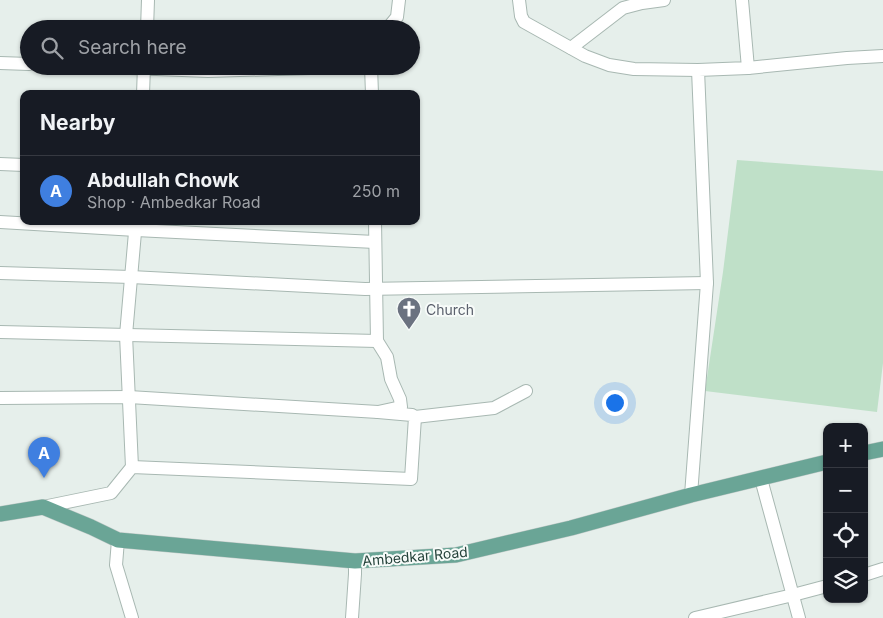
<!DOCTYPE html>
<meta charset="utf-8">
<style>
body{margin:0;font-family:Inter,sans-serif;background:#242831;color:#f1f3f6}
.controls{position:absolute;right:15px;bottom:15px;display:grid;overflow:hidden;border-radius:10px;box-shadow:0 1px 4px #0004}
.controls button{width:45px;height:45px;display:grid;place-items:center;padding:0;border:0;border-bottom:1px solid #363941;background:#171b24;color:#f1f3f6;font:25px sans-serif}
.you{position:absolute;left:614px;top:402px;width:18px;height:18px;margin:-12px;border:4px solid #fff;border-radius:50%;background:#1a73e8;box-shadow:0 0 0 8px #1a73e833}
.badge{display:grid;place-items:center;width:32px;height:32px;border-radius:50%;background:#2563eb;color:#fff;font-size:16px;font-weight:700}
.pin{position:absolute;translate:-50% -41px;filter:drop-shadow(0 1px 2px #0008)}
.pin::after{content:'';position:absolute;top:26px;width:18px;height:15px;background:inherit;clip-path:polygon(0 0,100% 0,50% 100%)}
.list{margin:0;padding:0;list-style:none}
h2{display:flex;justify-content:space-between;align-items:center;height:65px;margin:0;padding:0 20px;font-size:21px}
h2 small{font-size:16px;font-weight:400;color:#9ea1a6}
.list li{display:grid;grid-template-columns:32px 1fr auto;gap:15px;align-items:center;box-sizing:border-box;height:70px;padding:0 20px;border-top:1px solid #363941}
.list b{display:block;font-size:19px;white-space:nowrap}
.list p{margin:0;font-size:16px;white-space:nowrap;color:#9ea1a6}
.list em{font-size:16px;font-style:normal;color:#9ea1a6}
.icon{flex:none;width:28px;height:28px;fill:none;stroke:currentColor;stroke-width:2;stroke-linecap:round;stroke-linejoin:round}
.map{position:relative;flex:none;width:883px;height:618px;overflow:hidden}
.search{position:absolute;background:#171b24;box-shadow:0 1px 4px #0004;left:20px;top:20px;width:400px;height:55px;display:flex;align-items:center;gap:12px;box-sizing:border-box;padding:0 18px;border-radius:28px;color:#9ea1a6;font-size:19px}
.panel{position:absolute;background:#171b24;box-shadow:0 1px 4px #0004;left:20px;top:90px;width:400px;height:135px;border-radius:10px}
.map>svg:first-child{display:block}
</style>
<div class="map">
<svg width="883" height="618" viewBox="0 0 883 618">
<rect width="100%" height="100%" fill="#e6efeb"/>
<!-- green -->
<path fill="#bfe0c8" d="M 737,160 L 883,171 L 883,363 L 877,412 L 705,391 L 723,272 Z"/>
<g fill="none" stroke-linecap="round" stroke-linejoin="round">
<defs>
<g id="minor">
<path d="M 519,0 L 521,16 L 524,22 L 585,56 L 609,65 L 634,69 L 698,70"/>
<path d="M 206,28 L 217,29"/>
<path d="M 147,29 L 148,0"/>
<path d="M 387,29 L 397,17 L 399,0"/>
<path d="M 571,48 L 623,8 L 642,3 L 664,0"/>
<path d="M 0,63 L 29,64"/>
<path d="M 79,66 L 208,71 L 343,67"/>
<path d="M 371,66 L 372,94"/>
<path d="M 748,68 L 847,58 L 883,56"/>
<path d="M 143,94 L 144,66"/>
<path d="M 0,164 L 24,165"/>
<path d="M 0,222 L 136,230 L 375,242"/>
<path d="M 0,273 L 131,277 L 365,289 L 707,283"/>
<path d="M 0,332 L 377,341"/>
<path d="M 0,398 L 129,397 L 378,412"/>
<path d="M 415,417 L 494,408 L 526,391"/>
<path d="M 132,467 L 126,335 L 136,221"/>
<path d="M 761,479 L 799,618"/>
<path d="M 691,495 L 707,283 L 698,70 L 748,68 L 742,0"/>
<path d="M 43,507 L 111,493 L 132,467 L 411,479 L 415,417 L 412,415 L 378,412 L 401,407 L 400,399 L 391,379 L 387,357 L 377,341 L 375,221"/>
<path d="M 118,540 L 116,565 L 132,618"/>
<path d="M 864,575 L 883,569"/>
<path d="M 352,618 L 355,574 L 355,561"/>
<path d="M 695,618 L 793,595 L 827,586"/>
</g>
<g id="primary">
<path d="M 864,453 L 883,449"/>
<path d="M 0,514 L 43,507 L 91,527 L 118,540 L 355,561 L 456,555 L 571,528 L 691,495 L 827,462"/>
</g>
</defs>
<!-- minor casing -->
<use href="#minor" stroke="#a8b8b2" stroke-width="14"/>
<!-- primary casing -->
<use href="#primary" stroke="#c2cac8" stroke-width="16"/>
<!-- minor -->
<use href="#minor" stroke="#fff" stroke-width="12"/>
<!-- primary -->
<use href="#primary" stroke="#6aa596" stroke-width="15"/>
</g>
<!-- icons -->
<defs>
<symbol id="church-pin" viewBox="-11 -11 22 30"><path d="M0 17L-7.5 6A9.5 9.5 0 1 1 7.5 6Z" fill="#6b7280" stroke="#f7fbf9"/><path d="M-1.2-6h2.4v3.5h3.3v2.4h-3.3V6h-2.4V-.1h-3.3v-2.4h3.3Z" fill="#fff"/></symbol>
</defs>
<g fill-rule="evenodd">
<use href="#church-pin" x="395" y="295" width="28" height="38"/>
</g>
<g text-anchor="middle" dominant-baseline="central" stroke-width="4" stroke-linejoin="round" paint-order="stroke">
<!-- worship labels -->
<g font-size="14" fill="#5b616d" stroke="#f7fbf9" text-anchor="start">
<text x="426" y="309">Church</text>
</g>
<!-- street labels -->
<g font-size="14" fill="#24423a" stroke="#f7fbf9">
<text transform="translate(415 556) rotate(-5)">Ambedkar Road</text>
</g>
</g>
</svg>
<div class="controls">
<button>+</button>
<button>−</button>
<button><svg class="icon" aria-label="locate" viewBox="0 0 24 24"><circle cx="12" cy="12" r="6"/><path d="M12 2v4M12 18v4M2 12h4M18 12h4"/></svg></button>
<button><svg class="icon" aria-label="layers" viewBox="0 0 24 24"><path d="M12 4l9 5-9 5-9-5zM3 14l9 5 9-5"/></svg></button>
</div>
<div class="you"></div>
<div class="pin badge" style="left:44px;top:478px;background:#3f7fe0">A</div>
<div class="search"><svg class="icon" aria-label="search" viewBox="0 0 24 24"><circle cx="10" cy="10" r="6"/><path d="M15 15l6 6"/></svg>Search here</div>
<section class="panel">
<h2>Nearby<small></small></h2>
<ul class="list">
<li><span class="badge" style="background:#3f7fe0">A</span><div><b>Abdullah Chowk</b><p>Shop · Ambedkar Road</p></div><em>250 m</em></li>
</ul>
</section>
</div>
